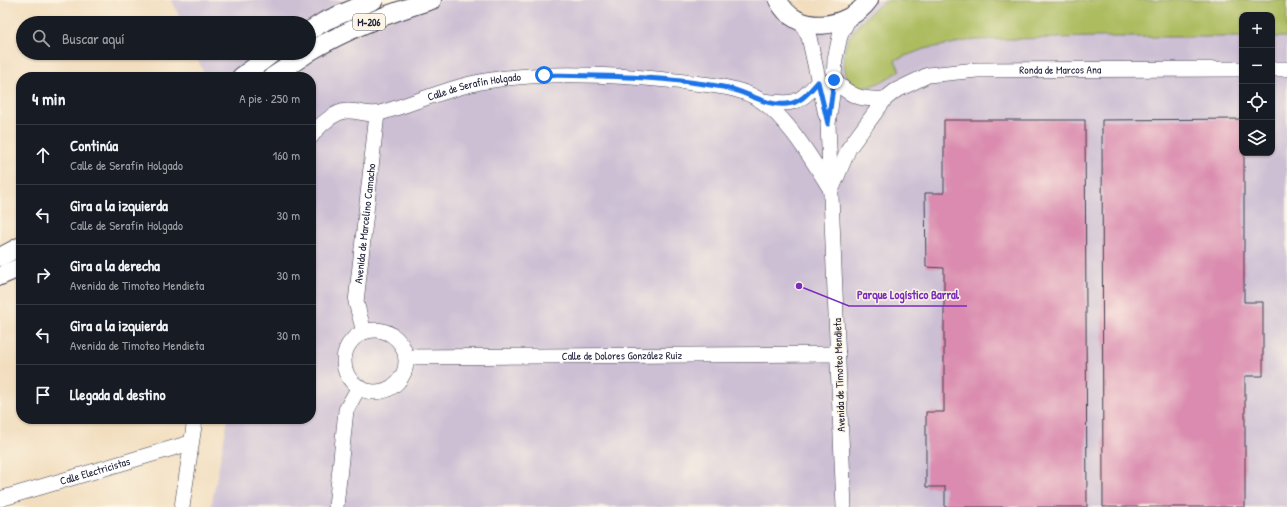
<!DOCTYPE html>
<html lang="es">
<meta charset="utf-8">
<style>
body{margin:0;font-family:"Patrick Hand",sans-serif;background:#242831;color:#f1f3f6}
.controls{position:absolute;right:12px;top:12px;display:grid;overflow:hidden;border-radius:8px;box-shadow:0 1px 3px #0004}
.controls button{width:36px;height:36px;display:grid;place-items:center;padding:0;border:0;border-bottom:1px solid #363941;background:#171b24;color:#f1f3f6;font:20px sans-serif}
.stop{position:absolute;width:12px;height:12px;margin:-9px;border:3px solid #1a73e8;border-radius:50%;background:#fff}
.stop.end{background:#1a73e8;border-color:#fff;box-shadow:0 1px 4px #0008}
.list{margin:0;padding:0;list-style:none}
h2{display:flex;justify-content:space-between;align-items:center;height:52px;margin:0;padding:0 16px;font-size:17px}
h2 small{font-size:13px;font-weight:400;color:#9ea1a6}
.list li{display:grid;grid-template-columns:26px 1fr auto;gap:12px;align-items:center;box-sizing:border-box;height:60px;padding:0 16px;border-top:1px solid #363941}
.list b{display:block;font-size:15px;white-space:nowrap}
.list p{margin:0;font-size:13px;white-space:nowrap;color:#9ea1a6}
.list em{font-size:13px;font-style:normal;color:#9ea1a6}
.icon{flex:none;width:22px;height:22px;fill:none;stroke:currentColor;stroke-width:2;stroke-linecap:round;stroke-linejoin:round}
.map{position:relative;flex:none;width:1287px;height:507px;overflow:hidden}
.search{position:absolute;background:#171b24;box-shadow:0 1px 3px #0004;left:16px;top:16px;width:300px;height:44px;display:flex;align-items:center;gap:10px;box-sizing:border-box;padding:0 14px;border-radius:22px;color:#9ea1a6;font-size:15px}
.panel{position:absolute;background:#171b24;box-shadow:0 1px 3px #0004;left:16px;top:72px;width:300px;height:352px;border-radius:16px}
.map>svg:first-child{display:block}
</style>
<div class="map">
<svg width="1287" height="507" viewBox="0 0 1287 507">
<rect width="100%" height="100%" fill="#fcf5e5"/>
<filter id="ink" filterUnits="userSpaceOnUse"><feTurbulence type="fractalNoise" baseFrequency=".025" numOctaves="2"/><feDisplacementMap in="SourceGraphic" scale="8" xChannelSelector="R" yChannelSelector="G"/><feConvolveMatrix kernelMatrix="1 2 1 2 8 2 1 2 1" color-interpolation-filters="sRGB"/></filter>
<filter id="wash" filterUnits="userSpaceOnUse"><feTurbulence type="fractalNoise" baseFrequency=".012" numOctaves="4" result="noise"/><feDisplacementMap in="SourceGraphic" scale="16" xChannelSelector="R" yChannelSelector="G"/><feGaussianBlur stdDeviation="0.9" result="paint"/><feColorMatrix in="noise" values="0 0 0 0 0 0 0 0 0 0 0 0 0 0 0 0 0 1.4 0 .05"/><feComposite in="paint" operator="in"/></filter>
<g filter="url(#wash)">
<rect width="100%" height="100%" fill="#f2debf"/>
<!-- industrial -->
<g fill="#ccbfd4" fill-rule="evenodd">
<path d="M 172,0 L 374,0 L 309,23 L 182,23 Z"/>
<path d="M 432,0 L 768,0 L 780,4 L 816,25 L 869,0 L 1287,0 L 1287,507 L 211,507 L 228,419 L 311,419 L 311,77 L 284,77 L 285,67 ZM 1242,15 L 1272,15 L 1272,153 L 1242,153 Z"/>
<path d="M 195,53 L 273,53 L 241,77 L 205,77 Z"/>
</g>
<!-- green -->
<path fill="#acbc5e" stroke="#676f4c" d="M 889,0 L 1287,0 L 1287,37 L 1272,37 L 1272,15 L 1242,15 L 1242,37 L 1095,37 L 972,40 L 924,49 L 895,60 L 900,71 C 889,77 877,86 864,87 C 841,88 841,54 848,40 C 852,30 878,3 889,0 Z"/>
<g id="blocks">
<!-- building -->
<g fill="#da8baf">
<path d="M 1242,119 L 1242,153 L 1244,153 L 1244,302 L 1263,302 L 1263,376 L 1245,376 L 1245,507 L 1103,507 L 1102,120 Z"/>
<path d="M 944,120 L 1085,120 L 1087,507 L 945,507 L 945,487 L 926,487 L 926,412 L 944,412 L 944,268 L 926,267 L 925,193 L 944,193 Z"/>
</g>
</g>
</g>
<g filter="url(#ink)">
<use href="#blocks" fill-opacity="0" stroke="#413e4f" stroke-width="1"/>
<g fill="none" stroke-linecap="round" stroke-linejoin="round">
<defs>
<g id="minor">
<path d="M 800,20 L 809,37 L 826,115"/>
<path d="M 1272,69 L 1287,69"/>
<path d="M 834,80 C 851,97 861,100 885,99"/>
<path d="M 763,101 C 793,105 798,105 818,82"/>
<path id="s1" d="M 311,137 C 317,127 335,111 347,111 C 357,110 369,116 380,113 C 416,103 449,87 486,81 C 549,70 623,75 685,82 C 708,85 732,86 753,96 C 784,111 813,161 831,190"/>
<path id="s2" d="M 833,186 L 849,148 L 885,99 L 895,91 L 928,75 L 977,70 L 1242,69"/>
<circle cx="375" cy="361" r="31"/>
<path id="s3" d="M 364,332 L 356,302 L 377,114"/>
<path id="s4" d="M 406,357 L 838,354"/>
<path id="s5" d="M 0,499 L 190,443"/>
<path d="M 182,507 L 195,419"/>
<path d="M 336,507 L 346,410 L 359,387"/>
<path d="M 844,507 L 828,124 L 834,80 L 835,59 L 840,36 L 849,18"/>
</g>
<g id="major">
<path d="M 778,0 C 796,37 848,29 869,0"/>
<path d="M 309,31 L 325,21 L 374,0"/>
<path d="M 309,52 C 348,29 389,13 432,0"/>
<path d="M 241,77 L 273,53"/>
<path d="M 272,77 L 308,53"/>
<path d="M 0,257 L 21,246"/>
<path d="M 0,276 L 21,267"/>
</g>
</defs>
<!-- minor casing -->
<use href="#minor" stroke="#413e4f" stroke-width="16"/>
<!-- major casing -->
<use href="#major" stroke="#413e4f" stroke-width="20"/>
<!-- minor -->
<use href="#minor" stroke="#fff" stroke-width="15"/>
<!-- major -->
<use href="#major" stroke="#fff" stroke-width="18"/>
</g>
</g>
<g fill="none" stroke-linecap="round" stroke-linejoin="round" filter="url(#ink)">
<!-- route -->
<path stroke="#1a73e8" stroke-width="5" d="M 544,75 C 603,76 664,76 723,87 C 744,90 766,107 787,104 C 801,103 809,92 818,82 L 828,124 L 834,80"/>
</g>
<g text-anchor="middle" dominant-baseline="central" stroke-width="3" stroke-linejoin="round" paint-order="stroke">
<!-- shield labels -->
<rect fill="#fcf5e5" stroke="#63616e" stroke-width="1" x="353" y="14" width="32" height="16" rx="3"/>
<g font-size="10" font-weight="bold" fill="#22223b">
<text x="369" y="22">M-206</text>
</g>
<!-- street labels -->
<g font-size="11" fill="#22223b" stroke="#fcf5e5">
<text stroke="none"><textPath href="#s2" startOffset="284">Ronda de Marcos Ana</textPath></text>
<text stroke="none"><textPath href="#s1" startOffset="177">Calle de Serafín Holgado</textPath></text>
<text stroke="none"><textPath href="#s3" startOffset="110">Avenida de Marcelino Camacho</textPath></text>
<text stroke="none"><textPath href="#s4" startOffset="216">Calle de Dolores González Ruiz</textPath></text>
<text transform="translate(839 375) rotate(-92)">Avenida de Timoteo Mendieta</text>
<text stroke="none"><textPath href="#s5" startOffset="99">Calle Electricistas</textPath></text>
</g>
</g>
<!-- callouts -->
<path fill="none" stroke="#7b2cbf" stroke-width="1.5" d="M799 286L849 306H967"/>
<circle fill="#7b2cbf" stroke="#fcf5e5" stroke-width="1.5" cx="799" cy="286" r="4"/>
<g font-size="12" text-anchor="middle" font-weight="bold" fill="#7b2cbf" stroke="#fcf5e5" stroke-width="3" stroke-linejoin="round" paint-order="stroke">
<text x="908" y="299">Parque Logístico Barral</text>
</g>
</svg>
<div class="controls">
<button>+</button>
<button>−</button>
<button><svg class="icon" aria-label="locate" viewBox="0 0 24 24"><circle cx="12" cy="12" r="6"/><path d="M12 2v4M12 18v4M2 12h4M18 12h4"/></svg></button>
<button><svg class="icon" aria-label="layers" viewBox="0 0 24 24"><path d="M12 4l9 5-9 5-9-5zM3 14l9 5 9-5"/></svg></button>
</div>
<div class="stop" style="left:544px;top:75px"></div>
<div class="stop end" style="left:834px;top:80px"></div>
<div class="search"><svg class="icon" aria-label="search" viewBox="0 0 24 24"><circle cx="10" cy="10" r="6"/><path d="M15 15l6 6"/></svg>Buscar aquí</div>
<section class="panel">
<h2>4 min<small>A pie · 250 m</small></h2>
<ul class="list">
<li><svg class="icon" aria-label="ahead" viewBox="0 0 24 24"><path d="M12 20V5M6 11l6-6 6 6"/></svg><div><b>Continúa</b><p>Calle de Serafín Holgado</p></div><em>160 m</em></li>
<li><svg class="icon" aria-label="left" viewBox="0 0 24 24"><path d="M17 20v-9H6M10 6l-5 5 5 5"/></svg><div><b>Gira a la izquierda</b><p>Calle de Serafín Holgado</p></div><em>30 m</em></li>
<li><svg class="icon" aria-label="right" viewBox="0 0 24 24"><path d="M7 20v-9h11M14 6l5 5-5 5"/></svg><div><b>Gira a la derecha</b><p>Avenida de Timoteo Mendieta</p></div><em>30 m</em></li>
<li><svg class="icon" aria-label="left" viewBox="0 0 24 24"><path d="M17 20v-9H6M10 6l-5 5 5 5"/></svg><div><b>Gira a la izquierda</b><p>Avenida de Timoteo Mendieta</p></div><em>30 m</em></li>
<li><svg class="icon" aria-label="arrive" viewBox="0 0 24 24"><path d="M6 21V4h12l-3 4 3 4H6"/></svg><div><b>Llegada al destino</b></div></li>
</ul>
</section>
</div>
